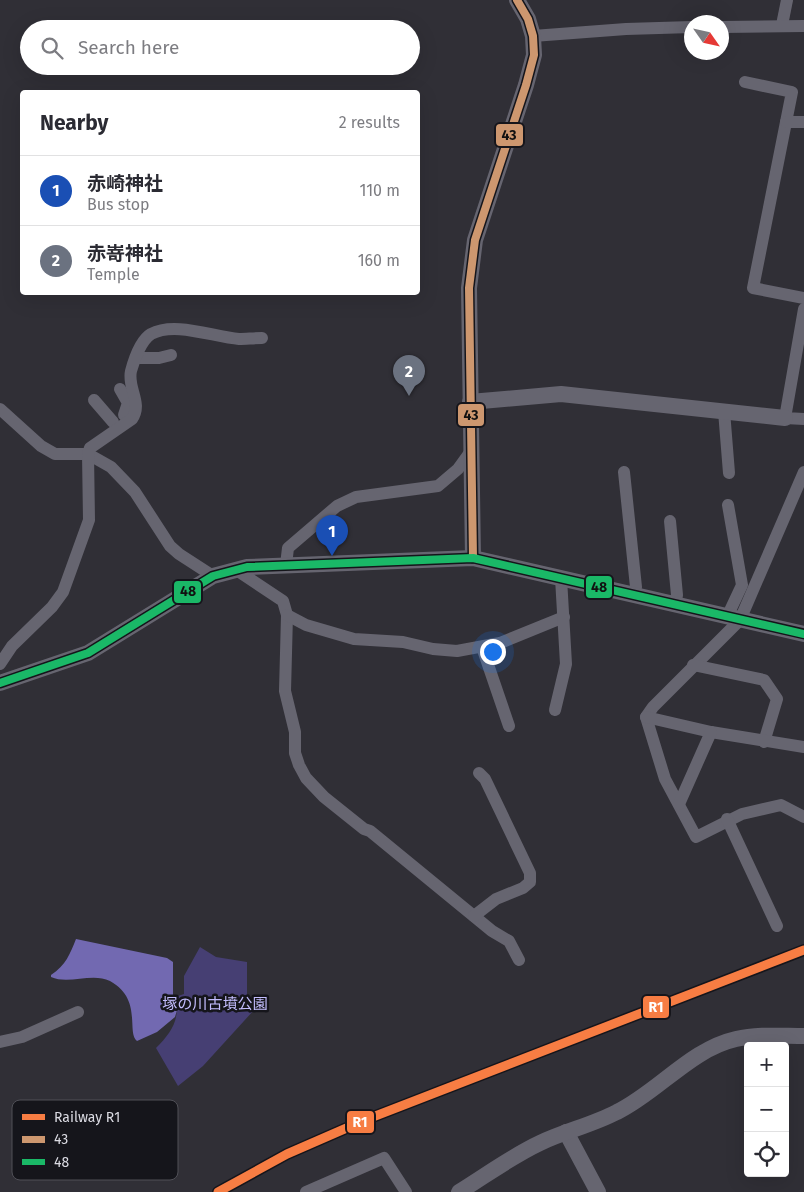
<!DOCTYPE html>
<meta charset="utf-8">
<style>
body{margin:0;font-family:"Fira Sans","Noto Sans JP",sans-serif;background:#f2f2f3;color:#2b2b33}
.controls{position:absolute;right:15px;bottom:15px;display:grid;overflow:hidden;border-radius:5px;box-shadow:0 5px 20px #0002}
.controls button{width:45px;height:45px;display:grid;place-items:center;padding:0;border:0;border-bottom:1px solid #e1e1e2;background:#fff;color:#2b2b33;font:25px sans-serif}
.compass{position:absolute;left:684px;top:15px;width:45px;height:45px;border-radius:50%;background:#fff;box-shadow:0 5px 20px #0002;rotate:124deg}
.you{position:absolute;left:492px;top:651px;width:18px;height:18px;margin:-12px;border:4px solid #fff;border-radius:50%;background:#1a73e8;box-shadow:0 0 0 8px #1a73e833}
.badge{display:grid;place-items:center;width:32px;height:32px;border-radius:50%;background:#5f5f67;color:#fff;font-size:16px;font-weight:700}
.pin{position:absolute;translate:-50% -41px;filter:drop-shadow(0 1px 2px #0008)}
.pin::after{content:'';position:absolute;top:26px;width:18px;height:15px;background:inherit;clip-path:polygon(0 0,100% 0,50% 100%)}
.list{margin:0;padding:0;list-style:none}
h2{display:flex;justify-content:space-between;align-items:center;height:65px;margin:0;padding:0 20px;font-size:21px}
h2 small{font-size:16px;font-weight:400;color:#7c7c81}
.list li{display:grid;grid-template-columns:32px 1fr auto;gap:15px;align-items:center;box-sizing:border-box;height:70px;padding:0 20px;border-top:1px solid #e1e1e2}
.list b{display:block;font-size:19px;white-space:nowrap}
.list p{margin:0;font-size:16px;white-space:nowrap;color:#7c7c81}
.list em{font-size:16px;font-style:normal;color:#7c7c81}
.icon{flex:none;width:28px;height:28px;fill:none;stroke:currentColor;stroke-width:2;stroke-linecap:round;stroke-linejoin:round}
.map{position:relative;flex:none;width:804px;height:1192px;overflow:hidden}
.search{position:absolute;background:#fff;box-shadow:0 5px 20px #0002;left:20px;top:20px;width:400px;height:55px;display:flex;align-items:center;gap:12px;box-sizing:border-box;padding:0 18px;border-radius:28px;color:#7c7c81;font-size:19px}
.panel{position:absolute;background:#fff;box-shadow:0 5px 20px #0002;left:20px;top:90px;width:400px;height:205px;border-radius:5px}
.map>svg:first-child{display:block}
</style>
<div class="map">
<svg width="804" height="1192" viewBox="0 0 804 1192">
<rect width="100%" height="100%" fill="#302f36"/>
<!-- green -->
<path fill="#463f73" d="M 200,947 L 216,957 L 247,962 L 247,995 L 254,1010 L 203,1066 L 178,1086 L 156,1048 C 171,1033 181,1019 175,997 L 184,994 L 184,976 Z"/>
<!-- water -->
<path fill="#7269b1" d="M 76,939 L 167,958 L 173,962 L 173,998 L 177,1010 L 175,1017 L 157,1032 L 137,1041 C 126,1033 143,999 110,981 C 92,972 69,985 51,977 L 51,975 C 66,965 70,954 76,939 Z"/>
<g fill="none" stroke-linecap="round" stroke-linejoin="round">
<!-- minor -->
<g stroke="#666570" stroke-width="12">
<path d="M 782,25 L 787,0"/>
<path d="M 722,27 L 804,26"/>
<path d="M 533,36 L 626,29 L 692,27"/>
<path d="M 745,82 L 792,92 L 753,288 L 804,298"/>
<path d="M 786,122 L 804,122"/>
<path d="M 804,309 L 785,418 L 804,419"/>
<path d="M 137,358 L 159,358 L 171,355"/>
<path d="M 120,389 L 128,403 L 124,415"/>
<path d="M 94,400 L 113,422"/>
<path d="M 0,409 L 41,446 L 55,454 L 88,454 L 111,467 L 135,492 L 170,546 L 179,554 L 213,576"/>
<path d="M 724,411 L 729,473"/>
<path d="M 624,472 L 636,587 L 633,595"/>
<path d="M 804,472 L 740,620 L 653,707 L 646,717 L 665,779 L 696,837 L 742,814 L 781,805 L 804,817"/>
<path d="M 670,521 L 677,595 L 675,605"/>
<path d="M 286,565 L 288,548 L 337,506 L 356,497 L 438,486 L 458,469 L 471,451"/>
<path d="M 235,569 L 283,601 L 287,615 L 285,691 L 295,732 L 295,753 L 299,765 L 306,778 L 324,797 L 364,829 L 370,831 L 492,931 L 509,941 L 519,960"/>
<path d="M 287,615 L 306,625 L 354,639 L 403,642 L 433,649 L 457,651 L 500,643 L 564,617"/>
<path d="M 727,617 L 742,585 L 728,505"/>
<path d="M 482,647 L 509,726"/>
<path d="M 0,664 L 12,646 L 52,607 L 63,592 L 89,520 L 88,454 L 90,448 L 132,419 C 143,403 127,388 131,371 C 134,360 141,340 151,334 C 175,321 213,337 239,339 C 246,339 254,338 262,338"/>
<path d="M 693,665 L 764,680 L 777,699 L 764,742"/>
<path d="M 555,710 L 566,664 L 561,578"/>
<path d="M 646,717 L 711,732 L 804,747"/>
<path d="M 679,804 L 711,732"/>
<path d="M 727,819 L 777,926"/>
<path d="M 474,916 L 496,899 L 523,888 L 530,882 L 530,873 L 485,779 L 479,773"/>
<path d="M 0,1042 L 22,1037 L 78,1012"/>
<path d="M 306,1192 L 384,1158 L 406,1192"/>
</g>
<!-- tertiary -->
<g stroke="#666570" stroke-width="16">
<path d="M 470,402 L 561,394 L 785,418"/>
<path d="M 473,558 L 469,288 L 475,240 L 526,85 L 534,55 L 533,36 L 528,19 L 517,0"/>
<path d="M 0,683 L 88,653 L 213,576 L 247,567 L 473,558 L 804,634"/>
<path d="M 566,1132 L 598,1192"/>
<path d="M 459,1192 C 485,1176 512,1156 540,1143 C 565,1131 592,1125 617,1112 C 658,1092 691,1049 736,1039 C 758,1034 781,1036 804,1036"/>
</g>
<defs>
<path id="bus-1" d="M 473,558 L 469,288 L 475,240 L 526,85 L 534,55 L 533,36 L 528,19 L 517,0"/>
<path id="bus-2" d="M 0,683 L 88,653 L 213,576 L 247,567 L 473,558 L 804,634"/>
</defs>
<!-- bus-1 casing -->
<use href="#bus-1" stroke="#15151b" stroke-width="11"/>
<!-- bus-2 casing -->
<use href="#bus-2" stroke="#15151b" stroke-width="11"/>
<!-- bus-1 -->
<use href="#bus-1" stroke="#cd976f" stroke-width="8"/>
<!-- bus-2 -->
<use href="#bus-2" stroke="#1ab867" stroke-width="8"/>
<defs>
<path id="rail-1" d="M 218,1192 L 287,1154 L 365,1120 L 804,950"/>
</defs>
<!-- rail-1 casing -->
<use href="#rail-1" stroke="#15151b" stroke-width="12"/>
<!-- rail-1 -->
<use href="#rail-1" stroke="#f77d43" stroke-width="9"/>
</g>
<g text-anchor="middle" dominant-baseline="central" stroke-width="5" stroke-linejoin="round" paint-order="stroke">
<!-- park labels -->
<g font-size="15" fill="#c3bdfd" stroke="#15151b">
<text x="215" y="1004">塚の川古墳公園</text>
</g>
</g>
<!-- legend -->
<rect x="12" y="1100" width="166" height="80" rx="8" fill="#15151b" stroke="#505057" stroke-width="1"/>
<rect x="22" y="1114" width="23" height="6" fill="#f77d43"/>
<rect x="22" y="1136" width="23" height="7" fill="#cd976f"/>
<rect x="22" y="1159" width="23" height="6" fill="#1ab867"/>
<g font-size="14" fill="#dbdbe3">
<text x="54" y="1122">Railway R1</text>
<text x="54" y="1144">43</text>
<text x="54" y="1167">48</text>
</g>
<g stroke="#15151b" stroke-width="2">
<rect x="495" y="123" width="29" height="24" rx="5" fill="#cd976f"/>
<rect x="457" y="403" width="28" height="24" rx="5" fill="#cd976f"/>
<rect x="585" y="575" width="28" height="24" rx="5" fill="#1ab867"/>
<rect x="173" y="580" width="29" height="24" rx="5" fill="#1ab867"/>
<rect x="642" y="995" width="28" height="24" rx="5" fill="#f77d43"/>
<rect x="346" y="1110" width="29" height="24" rx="5" fill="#f77d43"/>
</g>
<g font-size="14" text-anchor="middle" font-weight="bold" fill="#fff">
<text x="656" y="1012">R1</text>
<text x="360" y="1127">R1</text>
</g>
<g font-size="14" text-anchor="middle" font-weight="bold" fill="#111">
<text x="509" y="140">43</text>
<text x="471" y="420">43</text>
<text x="599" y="592">48</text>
<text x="188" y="596">48</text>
</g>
</svg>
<div class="controls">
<button>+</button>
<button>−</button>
<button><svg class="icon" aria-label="locate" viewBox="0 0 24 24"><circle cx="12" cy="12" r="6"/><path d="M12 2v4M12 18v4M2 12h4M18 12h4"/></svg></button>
</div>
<svg class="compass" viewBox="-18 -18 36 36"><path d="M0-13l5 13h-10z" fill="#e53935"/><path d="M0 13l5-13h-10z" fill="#7c7c81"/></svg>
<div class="you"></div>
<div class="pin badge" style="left:332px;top:556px;background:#1a4fb4">1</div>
<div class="pin badge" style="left:409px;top:396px;background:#6b7280">2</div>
<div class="search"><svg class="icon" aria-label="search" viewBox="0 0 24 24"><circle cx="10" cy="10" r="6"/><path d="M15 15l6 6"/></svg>Search here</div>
<section class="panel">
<h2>Nearby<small>2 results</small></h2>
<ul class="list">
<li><span class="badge" style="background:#1a4fb4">1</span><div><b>赤崎神社</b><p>Bus stop</p></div><em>110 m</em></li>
<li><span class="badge" style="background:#6b7280">2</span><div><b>赤嵜神社</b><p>Temple</p></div><em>160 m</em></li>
</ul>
</section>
</div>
